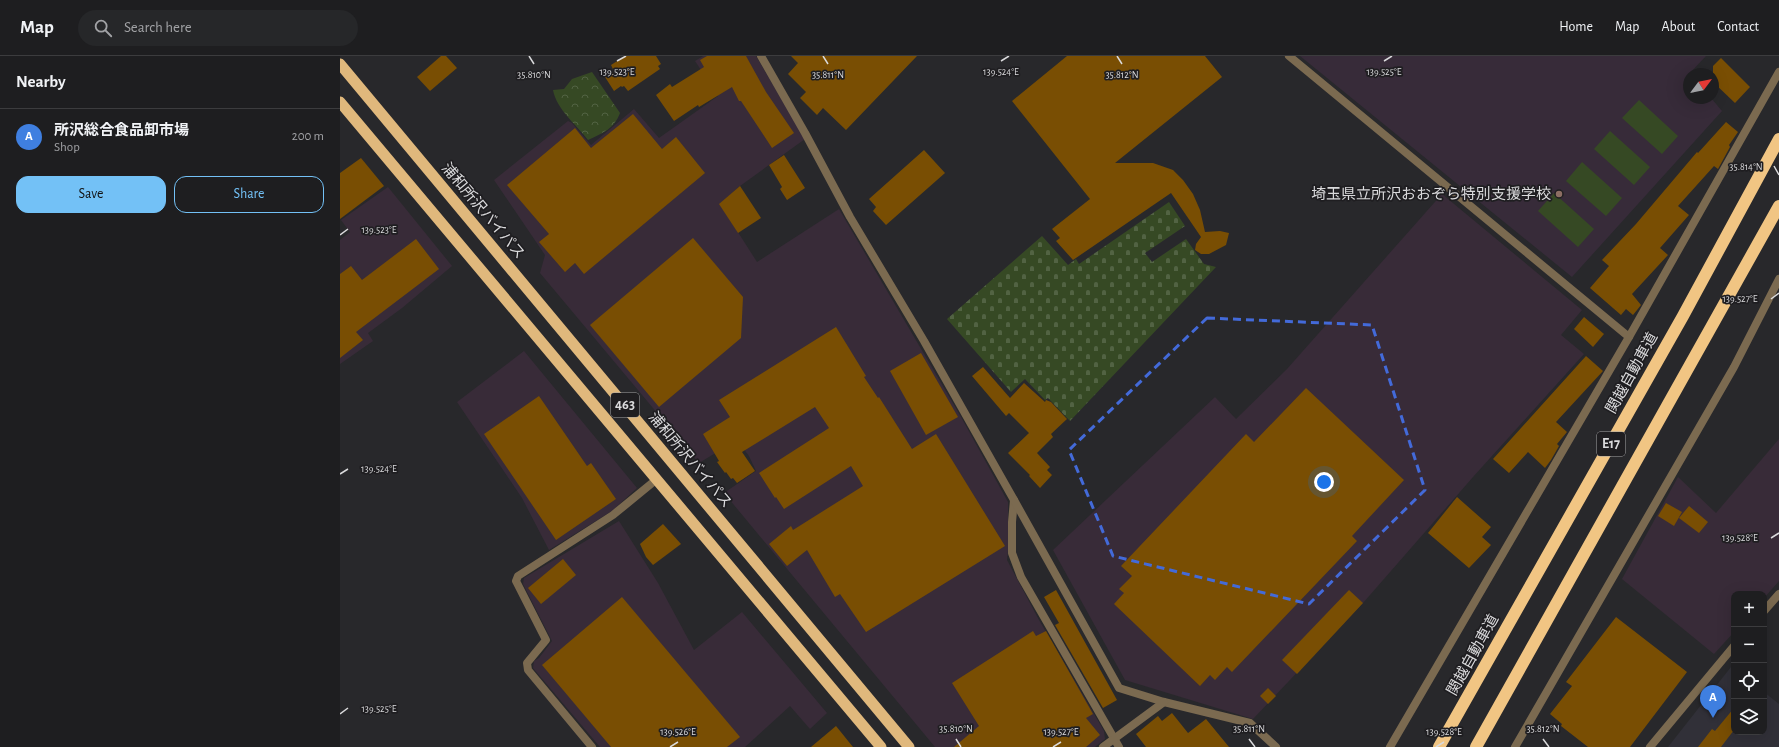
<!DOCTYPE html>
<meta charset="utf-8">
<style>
body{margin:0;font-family:"Alegreya Sans","Noto Sans JP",sans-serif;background:#262729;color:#f1f3f6}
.controls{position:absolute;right:12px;bottom:12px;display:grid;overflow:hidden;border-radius:8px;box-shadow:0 4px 16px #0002}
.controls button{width:36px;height:36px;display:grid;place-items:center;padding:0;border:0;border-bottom:1px solid #3c3c3e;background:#1e1e20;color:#f1f3f6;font:20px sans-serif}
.compass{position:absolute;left:1343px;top:12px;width:36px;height:36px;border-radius:50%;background:#1e1e20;box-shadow:0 4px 16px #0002;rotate:58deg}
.you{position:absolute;left:984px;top:426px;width:14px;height:14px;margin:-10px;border:3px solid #fff;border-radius:50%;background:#1a73e8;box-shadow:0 0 0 6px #1a73e833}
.badge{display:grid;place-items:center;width:26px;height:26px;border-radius:50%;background:#73c1f6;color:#fff;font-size:13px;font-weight:700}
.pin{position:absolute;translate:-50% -33px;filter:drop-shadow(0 1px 2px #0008)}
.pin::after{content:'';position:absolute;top:21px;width:14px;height:12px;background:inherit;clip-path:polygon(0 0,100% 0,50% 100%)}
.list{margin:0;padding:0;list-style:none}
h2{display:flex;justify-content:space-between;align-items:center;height:52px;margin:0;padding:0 16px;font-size:17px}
h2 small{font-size:13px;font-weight:400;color:#a1a2a5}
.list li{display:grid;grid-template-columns:26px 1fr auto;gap:12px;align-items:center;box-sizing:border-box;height:56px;padding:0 16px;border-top:1px solid #3c3c3e}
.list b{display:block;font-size:15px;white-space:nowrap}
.list p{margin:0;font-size:13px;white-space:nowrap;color:#a1a2a5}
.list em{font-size:13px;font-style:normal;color:#a1a2a5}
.actions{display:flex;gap:8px;padding:12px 16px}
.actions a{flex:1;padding:9px 0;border:1px solid #73c1f6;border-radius:12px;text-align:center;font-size:14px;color:#73c1f6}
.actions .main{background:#73c1f6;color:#111}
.icon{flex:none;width:22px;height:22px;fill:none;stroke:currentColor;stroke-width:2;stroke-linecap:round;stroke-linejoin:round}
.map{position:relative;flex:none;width:1439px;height:691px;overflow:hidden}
header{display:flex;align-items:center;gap:24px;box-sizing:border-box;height:56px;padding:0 20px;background:#1e1e20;border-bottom:1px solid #3c3c3e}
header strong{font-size:19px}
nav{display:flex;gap:22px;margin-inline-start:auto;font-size:14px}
.search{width:280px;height:36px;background:#262729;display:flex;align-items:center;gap:10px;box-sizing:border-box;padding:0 14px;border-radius:22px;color:#a1a2a5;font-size:15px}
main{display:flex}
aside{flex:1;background:#1e1e20}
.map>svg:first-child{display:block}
</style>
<header>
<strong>Map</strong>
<div class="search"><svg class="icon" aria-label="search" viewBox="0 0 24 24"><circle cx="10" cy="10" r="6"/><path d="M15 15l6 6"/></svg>Search here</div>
<nav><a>Home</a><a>Map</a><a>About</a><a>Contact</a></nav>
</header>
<main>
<aside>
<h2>Nearby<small></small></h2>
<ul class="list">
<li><span class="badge" style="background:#3f7fe0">A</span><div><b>所沢総合食品卸市場</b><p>Shop</p></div><em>200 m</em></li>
</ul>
<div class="actions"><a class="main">Save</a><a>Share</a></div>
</aside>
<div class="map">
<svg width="1439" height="691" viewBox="0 0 1439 691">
<defs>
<pattern id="forest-crowns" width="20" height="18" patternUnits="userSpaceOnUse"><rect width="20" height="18" fill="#364924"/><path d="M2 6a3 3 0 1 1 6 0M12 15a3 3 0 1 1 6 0" fill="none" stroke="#526343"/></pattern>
<pattern id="cemetery-stones" width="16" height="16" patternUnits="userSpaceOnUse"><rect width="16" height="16" fill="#364924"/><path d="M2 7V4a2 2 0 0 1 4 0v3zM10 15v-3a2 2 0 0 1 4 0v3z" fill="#526343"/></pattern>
</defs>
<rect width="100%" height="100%" fill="#28282b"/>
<!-- built -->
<path fill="#313038" d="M 1391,611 L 1394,614 L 1394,676 L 1424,676 L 1424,636 L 1439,648 L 1439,691 L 1328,691 Z"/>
<!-- industrial -->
<g fill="#382b38">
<path d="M 363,0 L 416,0 L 465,83 L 400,130 L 380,148 L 417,206 L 499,153 L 621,361 L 668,446 L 668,495 L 667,504 L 699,564 L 764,675 L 765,683 L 755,691 L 595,691 L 384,437 L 416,415 L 409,400 L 397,384 L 359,407 L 200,217 L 205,199 L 154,124 L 228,65 L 232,67 L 251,89 L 294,53 L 319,82 L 378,40 L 355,5 Z"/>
<path d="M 48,131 L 112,210 L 62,252 L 28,277 L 33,285 L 0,308 L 0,184 L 10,176 L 1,164 Z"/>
<path d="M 1102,138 L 1242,254 L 1221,279 L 1244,298 L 1133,421 L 1023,547 L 913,663 L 785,624 L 713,494 L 875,341 L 896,363 L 947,313 Z"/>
<path d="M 184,295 L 297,432 L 272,455 L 209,494 L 182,442 L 117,346 Z"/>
<path d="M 1439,383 L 1439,525 L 1424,542 L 1424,538 L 1394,538 L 1394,576 L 1374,598 L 1282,523 L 1338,421 L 1376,457 Z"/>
<path d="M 279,465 L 318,527 L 354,594 L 402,556 L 487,657 L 470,673 L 450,650 L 405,691 L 260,691 L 193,612 L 194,605 L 199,602 L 212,585 L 183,528 L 184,522 Z"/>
</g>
<!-- education -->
<path fill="#372b39" d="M 960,0 L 1366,0 L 1349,18 L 1349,42 L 1371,42 L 1382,55 L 1232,221 Z"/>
<!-- green -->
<g fill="#364924">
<path d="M 1299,44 L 1338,80 L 1322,98 L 1282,62 Z"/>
<path d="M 1270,75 L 1310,111 L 1294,129 L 1254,93 Z"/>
<path d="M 1242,106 L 1282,142 L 1266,160 L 1226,125 Z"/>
<path d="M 1214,137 L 1254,173 L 1238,191 L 1198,155 Z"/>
</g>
<!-- forest -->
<path fill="url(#forest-crowns)" d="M 252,16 L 280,57 C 274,73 263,77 248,84 C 236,68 217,54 213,34 L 224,33 L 232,23 Z"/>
<!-- cemetery -->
<path fill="url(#cemetery-stones)" d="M 829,146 L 845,170 L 805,197 L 812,206 L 846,183 L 864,208 L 876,211 L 730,365 L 708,342 L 705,344 L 685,323 L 671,336 L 607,263 L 702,180 L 728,209 L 736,203 L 739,208 Z"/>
<!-- building -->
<g fill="#794e03">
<path d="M 101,0 L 106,0 L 117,12 L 90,35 L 77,21 Z"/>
<path d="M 285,0 L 316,0 L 321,8 L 318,10 L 320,13 L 288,35 L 284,30 L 282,31 L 281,30 L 274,35 L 265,21 L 274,15 L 271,9 Z"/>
<path d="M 367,0 L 406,0 L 426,36 L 454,77 L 432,92 L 401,45 L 399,45 L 392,31 L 359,51 L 358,49 L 334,65 L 316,39 L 330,28 L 332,31 L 364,11 L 360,4 Z"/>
<path d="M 451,0 L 577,0 L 506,74 L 483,52 L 477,59 L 460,42 L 466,36 L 448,18 L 458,7 Z"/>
<path d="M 727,0 L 865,0 L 882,21 L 775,107 L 813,107 L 833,114 L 843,124 L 853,138 L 860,154 L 865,176 L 880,175 L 889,177 L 886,189 L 869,198 L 861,198 L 855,194 L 856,188 L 861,181 L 831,137 L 733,204 L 716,185 L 720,182 L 712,173 L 750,143 L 672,45 Z"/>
<path d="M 1381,2 L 1410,31 L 1395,47 L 1373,26 L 1373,10 Z"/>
<path d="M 293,58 L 322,93 L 336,81 L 365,117 L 244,218 L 235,207 L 225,216 L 199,186 L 209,178 L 167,129 L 235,72 L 251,92 Z"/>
<path d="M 1386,66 L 1398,76 L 1389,89 L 1390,91 L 1378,113 L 1374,110 L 1338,150 L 1349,159 L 1320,192 L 1328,199 L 1292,238 L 1301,249 L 1293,259 L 1286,253 L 1281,259 L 1250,232 L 1269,210 L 1262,204 L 1296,168 L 1357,96 L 1358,97 Z"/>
<path d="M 584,94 L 605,117 L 546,169 L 533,155 L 536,151 L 529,143 Z"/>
<path d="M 444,99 L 465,132 L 447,144 L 440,133 L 442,131 L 429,109 Z"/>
<path d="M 21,102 L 44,130 L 0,163 L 0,117 Z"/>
<path d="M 400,130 L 421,162 L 398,177 L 379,148 Z"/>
<path d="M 353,182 L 403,241 L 401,282 L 319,351 L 250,269 Z"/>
<path d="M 76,183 L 99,213 L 16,276 L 23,284 L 0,302 L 0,218 L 11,210 L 22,224 Z"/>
<path d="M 1244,261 L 1264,278 L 1253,291 L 1234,273 Z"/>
<path d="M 496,271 L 526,320 L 524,321 L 538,342 L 539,341 L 572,393 L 596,378 L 665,490 L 526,576 L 500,538 L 495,541 L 467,494 L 447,510 L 429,488 L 451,470 L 453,474 L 523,430 L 511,410 L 444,453 L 436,441 L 435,442 L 419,417 L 489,372 L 475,351 L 402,396 L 415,415 L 397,427 L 393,422 L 391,423 L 386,416 L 385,417 L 377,406 L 379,405 L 363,378 L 390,361 L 379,344 Z"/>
<path d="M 581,297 L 618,361 L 586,379 L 550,315 Z"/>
<path d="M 1246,300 L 1263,315 L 1216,366 L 1227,376 L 1217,388 L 1219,390 L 1211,404 L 1205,412 L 1188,396 L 1169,417 L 1153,403 Z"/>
<path d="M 643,311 L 670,342 L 684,327 L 705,346 L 706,344 L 711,346 L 727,363 L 711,378 L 713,381 L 697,397 L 710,411 L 707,414 L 712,419 L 700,432 L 689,420 L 690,419 L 668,397 L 689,377 L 669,357 L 666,360 L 632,320 Z"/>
<path d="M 966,332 L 1064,424 L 1012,480 L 1017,485 L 892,616 L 887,611 L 875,624 L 870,619 L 860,630 L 774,548 L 784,537 L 779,533 L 792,520 L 781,510 L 906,378 L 914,386 Z"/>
<path d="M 199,340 L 247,410 L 251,407 L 276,443 L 216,484 L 144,378 Z"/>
<path d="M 1117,441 L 1151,471 L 1142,481 L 1151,489 L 1129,512 L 1088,477 Z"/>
<path d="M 1326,447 L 1342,456 L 1334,470 L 1318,460 Z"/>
<path d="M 1349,450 L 1368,466 L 1359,477 L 1339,462 Z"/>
<path d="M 323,468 L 341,488 L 313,509 L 306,501 L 300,488 Z"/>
<path d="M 223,503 L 236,519 L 201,548 L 188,532 Z"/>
<path d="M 716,534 L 777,644 L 763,652 L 715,569 L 719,567 L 704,541 Z"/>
<path d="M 1009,534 L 1023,547 L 957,618 L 942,604 Z"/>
<path d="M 282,541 L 400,681 L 387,691 L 271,691 L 202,609 Z"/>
<path d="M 1276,561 L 1347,616 L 1290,691 L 1248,691 L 1221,670 L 1222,668 L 1210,658 L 1232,630 L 1226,626 Z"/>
<path d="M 693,575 L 696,580 L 706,575 L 753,658 L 746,662 L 760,679 L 746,691 L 614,691 L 639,670 L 612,627 Z"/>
<path d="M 928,632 L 936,640 L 928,648 L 920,640 Z"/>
<path d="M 1394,652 L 1394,674 L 1381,691 L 1358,691 L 1372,673 L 1375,675 Z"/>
<path d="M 832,657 L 848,677 L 866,663 L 889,691 L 806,691 L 796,678 L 818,660 L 822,665 Z"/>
<path d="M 496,670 L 513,691 L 471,691 Z"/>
</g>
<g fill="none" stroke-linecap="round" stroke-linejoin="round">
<!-- minor -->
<g stroke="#7b6a50" stroke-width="8">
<path d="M 421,0 L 465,77 L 510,161 L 584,285 L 674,444 L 672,466 L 672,497 L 681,521 L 779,691"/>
<path d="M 674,444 L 779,632 L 824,646 L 910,667 L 936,691"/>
<path d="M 252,691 L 188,614 L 187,607 L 206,584 L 176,525 L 178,520 L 273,459 L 317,423"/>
<path d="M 763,691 L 824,646"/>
<path d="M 1050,691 L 1289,281 L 1439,16"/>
<path d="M 1175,691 L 1394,311 L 1439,223"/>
</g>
<!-- tertiary -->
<g stroke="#7b6a50" stroke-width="8">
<path d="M 949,0 L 1289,281"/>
<path d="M 1424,555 L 1439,538"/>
<path d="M 1310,691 L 1394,590"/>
</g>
<!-- trunk -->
<g stroke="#e0b87c" stroke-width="11">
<path d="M 0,8 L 569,691"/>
<path d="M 0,46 L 541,691"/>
</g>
<!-- motorway -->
<g stroke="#f1c583" stroke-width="12">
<path d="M 1099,691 L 1343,260 L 1439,83"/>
<path d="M 1136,691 L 1439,150"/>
</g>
</g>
<!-- marked area -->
<path fill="none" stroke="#436ad9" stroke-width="3" stroke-dasharray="8 5" stroke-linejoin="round" d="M 867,262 L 1032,269 L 1085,434 L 969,548 L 773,500 L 729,394 Z"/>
<!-- ticks -->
<path fill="none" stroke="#dadadc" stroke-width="1.5" d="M 189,0 L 194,8M 483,0 L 488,8M 777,0 L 782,8M 277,5 L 286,0M 661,5 L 669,0M 1044,5 L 1052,0M 1434,110 L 1439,119M 0,179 L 8,173M 1431,243 L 1439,237M 0,418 L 8,413M 1431,482 L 1439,477M 0,658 L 8,652M 616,683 L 621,691M 909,683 L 915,691M 1203,683 L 1209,691M 330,691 L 338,686M 713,691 L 721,686M 1096,691 L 1104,686"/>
<!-- markers -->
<circle fill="#8d6e63" stroke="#1f1e21" stroke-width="1.5" cx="1219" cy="138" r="4"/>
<g text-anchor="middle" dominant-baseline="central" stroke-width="3.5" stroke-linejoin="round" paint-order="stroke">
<!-- shield labels -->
<g fill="#1f1e21" stroke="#a2a2a4" stroke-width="1">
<rect x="271" y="337" width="28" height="24" rx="3"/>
<rect x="1257" y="376" width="28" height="24" rx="3"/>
</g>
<g font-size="14" font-weight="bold" fill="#dadadc">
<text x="285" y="349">463</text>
<text x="1271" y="388">E17</text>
</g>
<!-- poi labels -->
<g font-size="15" fill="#dadadc" stroke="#1f1e21" text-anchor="end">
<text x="1211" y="138">埼玉県立所沢おおぞら特別支援学校</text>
</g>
<!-- street labels -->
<g font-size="15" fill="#dadadc" stroke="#1f1e21">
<text transform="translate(143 155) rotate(50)">浦和所沢バイパス</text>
<text transform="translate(1292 317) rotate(-61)">関越自動車道</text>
<text transform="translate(350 404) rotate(50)">浦和所沢バイパス</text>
<text transform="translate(1133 599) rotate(-61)">関越自動車道</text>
</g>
</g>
<g font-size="10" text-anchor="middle" fill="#dadadc" stroke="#1f1e21" stroke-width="3.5" stroke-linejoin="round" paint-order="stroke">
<text x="277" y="19">139.523°E</text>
<text x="661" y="19">139.524°E</text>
<text x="1044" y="19">139.525°E</text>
<text x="194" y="22">35.810°N</text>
<text x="488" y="22">35.811°N</text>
<text x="782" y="22">35.812°N</text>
<text x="1406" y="114">35.814°N</text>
<text x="39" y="177">139.523°E</text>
<text x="1400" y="246">139.527°E</text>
<text x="39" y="416">139.524°E</text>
<text x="1400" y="485">139.528°E</text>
<text x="39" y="656">139.525°E</text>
<text x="616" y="676">35.810°N</text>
<text x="909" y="676">35.811°N</text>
<text x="1203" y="676">35.812°N</text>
<text x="338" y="679">139.526°E</text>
<text x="721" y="679">139.527°E</text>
<text x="1104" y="679">139.528°E</text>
</g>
</svg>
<div class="controls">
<button>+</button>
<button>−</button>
<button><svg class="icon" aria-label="locate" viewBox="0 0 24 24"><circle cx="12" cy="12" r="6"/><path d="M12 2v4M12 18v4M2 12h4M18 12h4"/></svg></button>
<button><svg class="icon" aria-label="layers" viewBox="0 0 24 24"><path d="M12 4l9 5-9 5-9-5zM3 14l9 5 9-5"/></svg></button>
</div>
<svg class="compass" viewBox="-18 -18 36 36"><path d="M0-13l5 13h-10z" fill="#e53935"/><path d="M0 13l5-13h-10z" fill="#a1a2a5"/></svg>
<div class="you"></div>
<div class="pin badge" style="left:1373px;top:662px;background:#3f7fe0">A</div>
</div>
</main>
